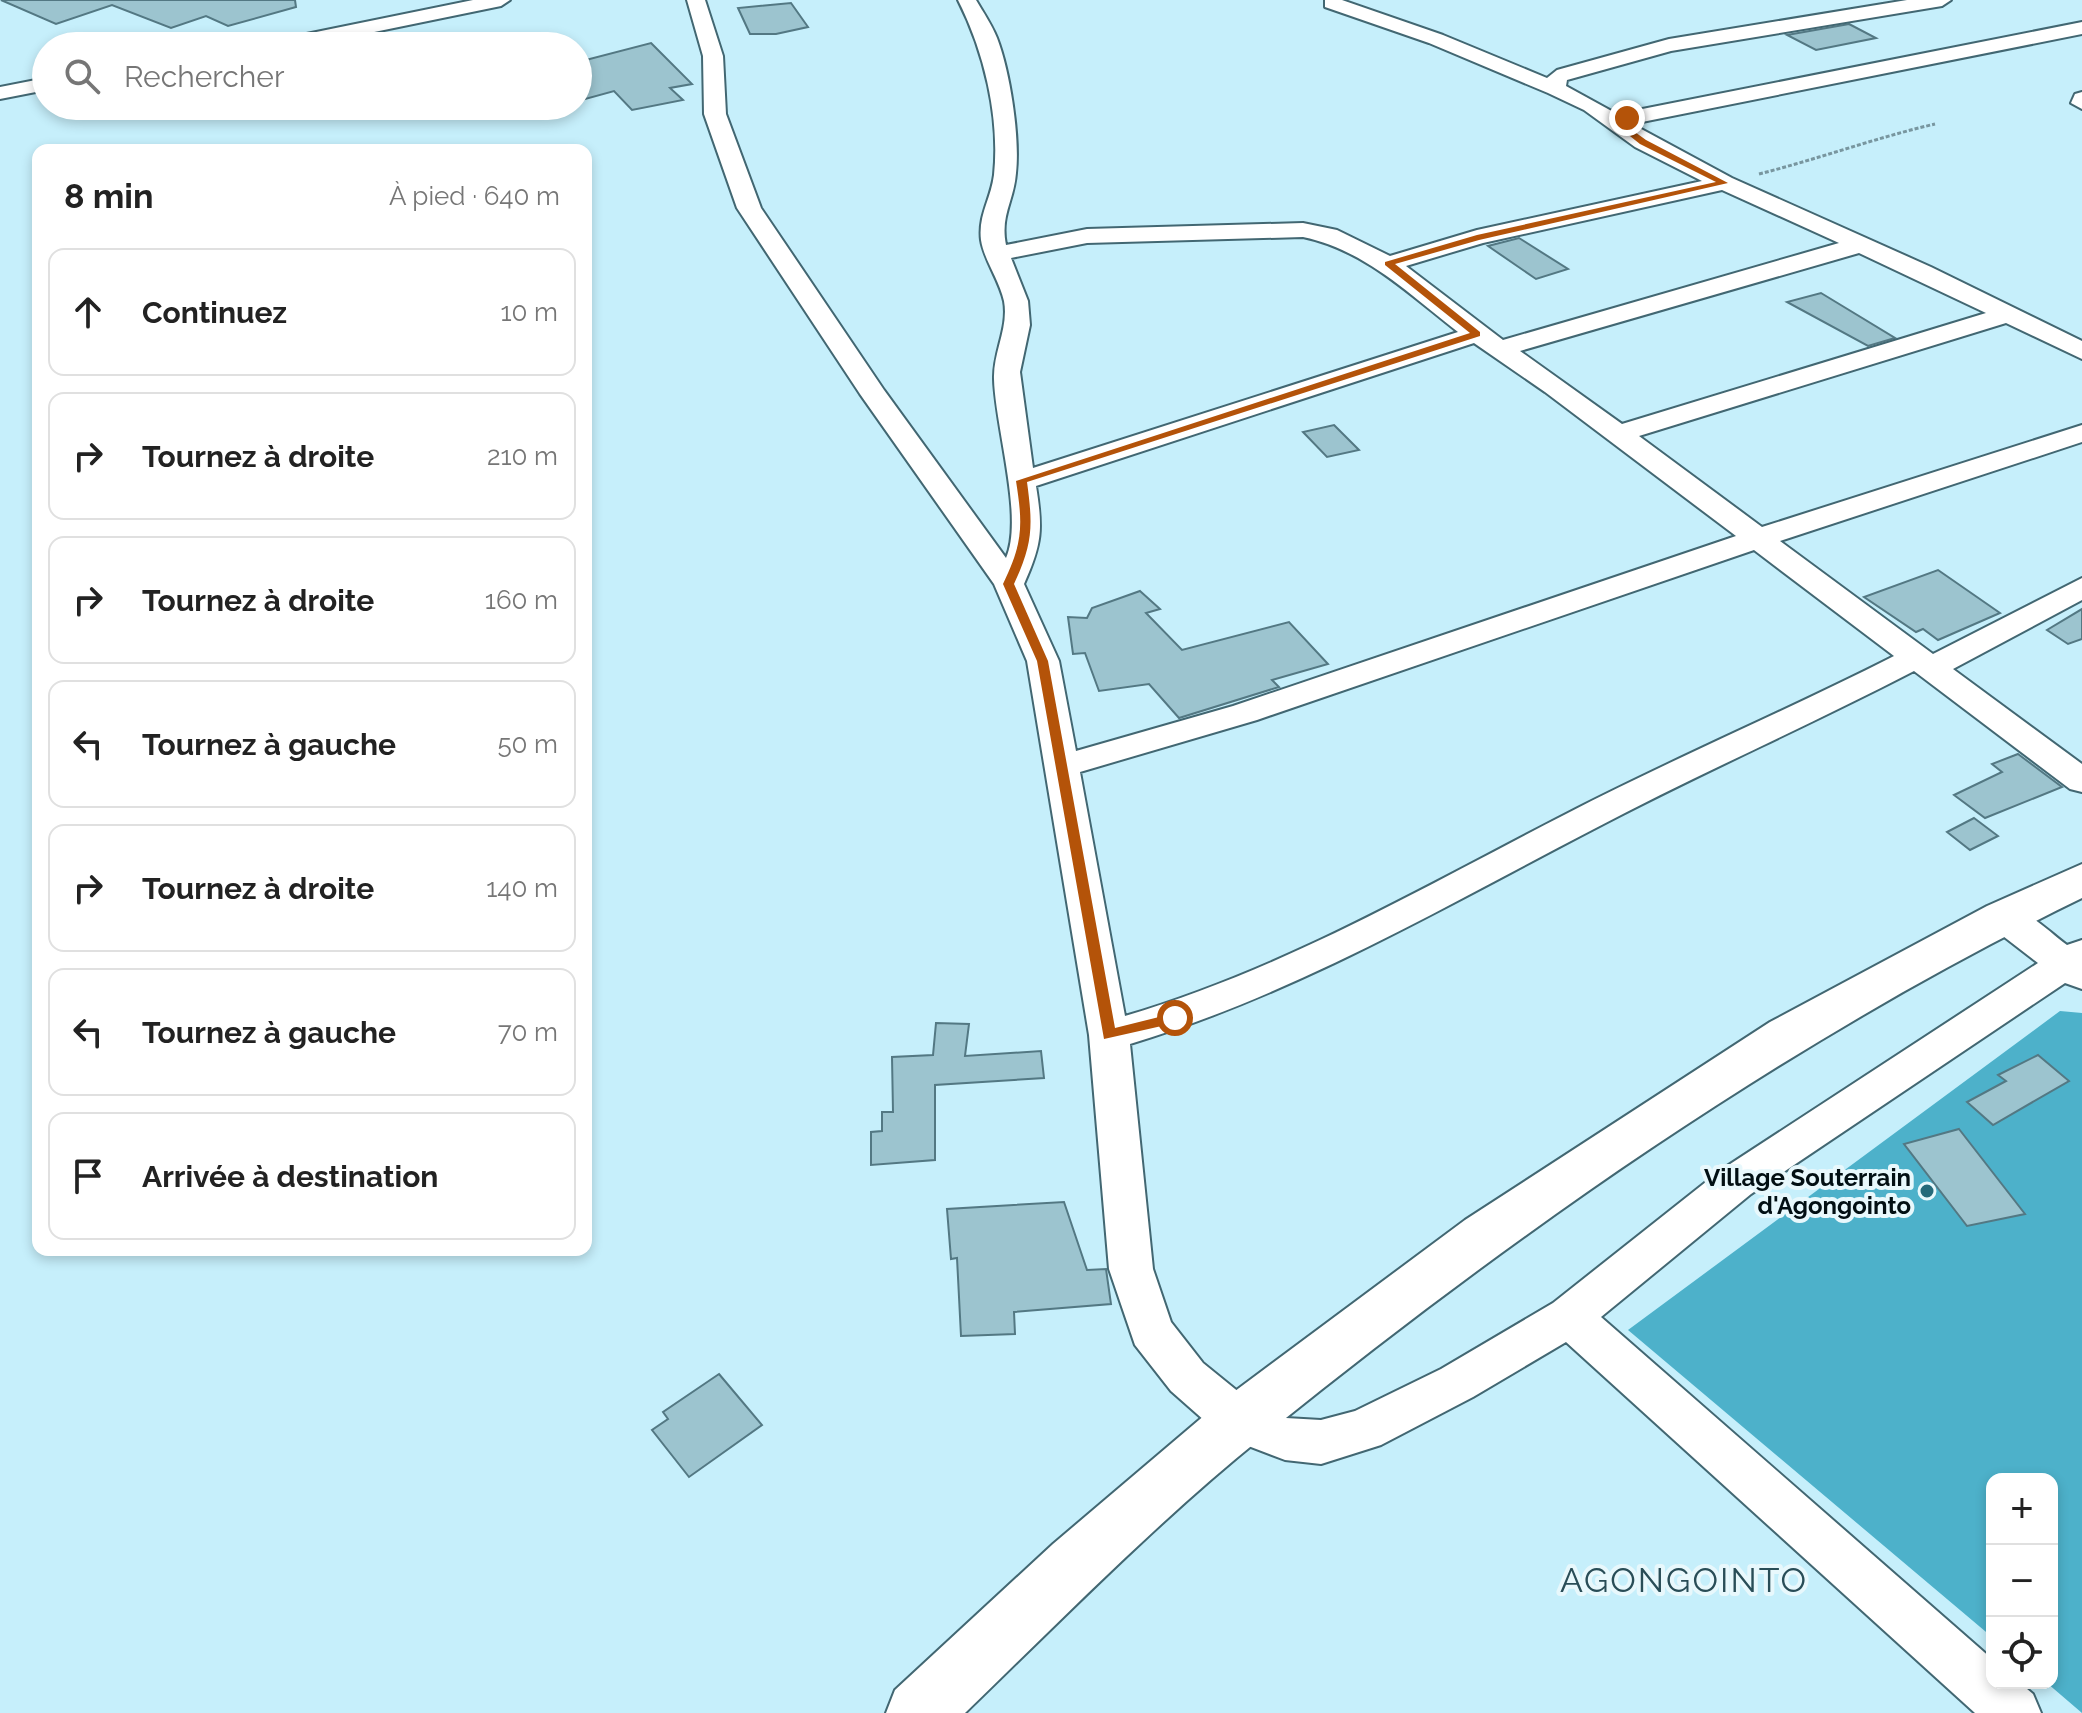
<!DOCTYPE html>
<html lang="fr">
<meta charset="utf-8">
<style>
body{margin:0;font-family:Raleway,sans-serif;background:#f6f6f6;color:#222}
.controls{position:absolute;right:24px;bottom:24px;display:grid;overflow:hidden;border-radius:16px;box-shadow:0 4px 12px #0003}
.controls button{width:72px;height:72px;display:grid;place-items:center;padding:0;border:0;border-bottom:2px solid #e0e0e0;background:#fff;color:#222;font:40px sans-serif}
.stop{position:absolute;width:24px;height:24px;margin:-18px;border:6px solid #b45309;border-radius:50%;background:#fff}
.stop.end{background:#b45309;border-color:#fff;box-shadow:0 2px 8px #0008}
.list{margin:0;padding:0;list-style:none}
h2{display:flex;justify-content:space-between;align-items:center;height:104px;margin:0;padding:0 32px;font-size:34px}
h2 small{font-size:26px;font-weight:400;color:#767676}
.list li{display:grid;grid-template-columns:52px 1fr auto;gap:24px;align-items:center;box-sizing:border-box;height:128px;margin:0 16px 16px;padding:0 16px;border:2px solid #e0e0e0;border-radius:16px}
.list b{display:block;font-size:30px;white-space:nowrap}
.list em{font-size:26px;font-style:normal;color:#767676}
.icon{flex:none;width:44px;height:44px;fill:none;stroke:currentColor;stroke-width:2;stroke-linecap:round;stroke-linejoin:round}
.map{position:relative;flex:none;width:2082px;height:1713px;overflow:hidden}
.search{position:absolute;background:#fff;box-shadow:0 4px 12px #0003;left:32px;top:32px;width:560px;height:88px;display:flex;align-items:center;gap:20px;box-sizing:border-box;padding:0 28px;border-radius:44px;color:#767676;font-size:30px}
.panel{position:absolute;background:#fff;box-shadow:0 4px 12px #0003;left:32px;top:144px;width:560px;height:1112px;border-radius:16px}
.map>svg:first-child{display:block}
</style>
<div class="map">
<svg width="2082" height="1713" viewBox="0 0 2082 1713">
<rect width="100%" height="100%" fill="#c6effb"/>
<!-- forest -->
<path fill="#4db1ca" d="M 2060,1011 L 2082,1013 L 2082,1713 L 2047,1683 L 2052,1683 L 2052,1479 L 1992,1479 L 1992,1637 L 1628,1330 Z"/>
<!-- building -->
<g fill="#9cc4cf" stroke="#537883" stroke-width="2">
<path d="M 1,0 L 295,0 L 296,7 L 228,26 L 206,16 L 171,28 L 112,5 L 56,24 Z"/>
<path d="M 791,3 L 808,27 L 776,34 L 750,34 L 738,8 Z"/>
<path d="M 1849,24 L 1876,38 L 1816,50 L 1787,35 Z"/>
<path d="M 651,43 L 692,84 L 670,88 L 683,100 L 632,110 L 614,91 L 578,101 L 578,62 Z"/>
<path d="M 1519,238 L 1568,269 L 1536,279 L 1488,246 Z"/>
<path d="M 1821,293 L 1895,338 L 1868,346 L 1787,302 Z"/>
<path d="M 1334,425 L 1359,450 L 1327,457 L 1303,432 Z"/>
<path d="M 1938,570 L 2000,613 L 1938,640 L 1923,629 L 1916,632 L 1864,597 Z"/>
<path d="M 1140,591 L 1160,609 L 1146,613 L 1182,650 L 1289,622 L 1328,664 L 1272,680 L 1279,687 L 1179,718 L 1149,684 L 1099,691 L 1085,653 L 1073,654 L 1068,617 L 1087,618 L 1092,608 Z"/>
<path d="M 2082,609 L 2082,639 L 2068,644 L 2047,630 Z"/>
<path d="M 2018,754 L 2062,787 L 1985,818 L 1954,795 L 2002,772 L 1992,764 Z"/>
<path d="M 1974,818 L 1998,836 L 1970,850 L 1947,832 Z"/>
<path d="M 936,1023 L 969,1024 L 965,1056 L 1041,1051 L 1044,1078 L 935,1085 L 935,1160 L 871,1165 L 871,1132 L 882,1131 L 882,1112 L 893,1112 L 892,1057 L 933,1055 Z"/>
<path d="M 2038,1055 L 2069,1081 L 1993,1125 L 1967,1102 L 2006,1081 L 1998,1075 Z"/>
<path d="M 1959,1129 L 2025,1214 L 1967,1226 L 1904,1144 Z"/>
<path d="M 1064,1202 L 1087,1270 L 1106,1269 L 1111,1304 L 1014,1312 L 1015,1334 L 961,1336 L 957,1258 L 951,1259 L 947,1209 Z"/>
<path d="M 719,1374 L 762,1425 L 689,1477 L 652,1430 L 668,1419 L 663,1412 Z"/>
</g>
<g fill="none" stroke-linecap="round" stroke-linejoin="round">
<defs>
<g id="minor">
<path d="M 473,0 L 510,0 L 501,6 L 306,46 L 267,46 L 277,40 Z"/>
<path d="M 687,0 L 705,0 L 723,56 L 726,114 L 761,208 L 884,390 L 1006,558 C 1024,518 995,426 994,379 C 993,352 1009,328 1004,301 C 999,279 984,260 981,240 C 978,215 991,199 994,175 C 1000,117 984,51 958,0 L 976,0 C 983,12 992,25 997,38 C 1010,72 1020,137 1016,173 C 1014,201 1000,215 1006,245 L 1087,229 L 1303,223 L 1337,230 L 1390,256 L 1477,230 L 1702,181 L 1635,147 L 1584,110 L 1548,93 L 1429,43 L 1325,7 L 1325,0 L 1342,0 L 1443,35 L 1547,78 L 1557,70 L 1669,39 L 1907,0 L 1951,0 L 1942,6 L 1671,51 L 1567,80 L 1566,86 L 1617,114 L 2082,22 L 2082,34 L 1632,124 L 1732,178 L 1931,267 L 2082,341 L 2082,359 L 2006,323 L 1639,436 L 1762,527 L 2082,425 L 2082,442 L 1780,541 L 1933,654 L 2082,578 L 2082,600 L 1953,669 L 2082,764 L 2082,792 L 2070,789 L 1914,671 C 1808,726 1698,774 1592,830 C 1440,909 1295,994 1130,1044 L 1153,1269 L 1171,1322 L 1203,1363 L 1256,1406 L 1286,1418 L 1321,1420 L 1355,1411 L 1441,1369 L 1553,1303 L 1721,1170 L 2038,963 L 1990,926 L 1984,917 L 1990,908 C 2019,899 2045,929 2067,945 L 2082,940 L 2082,989 L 2065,983 L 1751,1194 L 1601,1317 L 1992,1659 L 1992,1683 L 2020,1683 L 2033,1694 L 2041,1713 L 1975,1713 L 1566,1342 L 1473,1397 L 1381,1445 L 1321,1464 L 1285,1460 L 1222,1436 L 1171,1391 L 1135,1345 L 1109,1269 L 1089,1035 L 1027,661 L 994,584 L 860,394 L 737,208 L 704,114 L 703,56 ZM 1722,190 L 1839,243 L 1503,340 L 1406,266 L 1483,243 ZM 1303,237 C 1365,250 1409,294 1458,332 L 1033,468 L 1020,372 L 1030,325 L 1028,301 L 1011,258 L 1087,243 ZM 1859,253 L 1986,313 L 1622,424 L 1520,351 ZM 1474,343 L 1545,392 L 1736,536 L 1233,706 L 1076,751 L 1059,661 L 1024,584 C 1042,544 1043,529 1036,486 ZM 1754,550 L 1894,656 C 1786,711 1674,758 1566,814 C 1422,888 1282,970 1125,1016 L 1080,772 L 1257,720 Z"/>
<path d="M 46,78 L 46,90 L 0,99 L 0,87 Z"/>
<path d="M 2082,92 L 2082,109 L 2071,103 L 2075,94 Z"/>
</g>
<path id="secondary" d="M 2082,864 L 2082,898 C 1788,1041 1516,1232 1261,1438 C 1157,1522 1061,1620 965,1713 L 886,1713 L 895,1690 L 1053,1544 L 1219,1403 L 1465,1220 L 1770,1022 L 1987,906 Z"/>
</defs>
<!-- minor casing -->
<use href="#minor" stroke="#426772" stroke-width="4"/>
<!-- secondary casing -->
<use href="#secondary" stroke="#426772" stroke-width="4"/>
<!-- path -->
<path stroke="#78969f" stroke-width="3" stroke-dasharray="4 2" stroke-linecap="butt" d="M 1759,174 C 1818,159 1875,138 1935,124"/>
<!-- minor -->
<use href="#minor" fill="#fff" fill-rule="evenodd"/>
<!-- secondary -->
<use href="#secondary" fill="#fff" fill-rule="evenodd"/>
</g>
<!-- route -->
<path fill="#b45309" d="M 1630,116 L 1630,120 L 1621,122 L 1646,140 L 1728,183 L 1479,240 L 1395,264 L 1480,332 L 1480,336 L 1027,482 C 1033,526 1033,543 1014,584 L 1048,661 L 1115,1028 L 1175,1013 L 1182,1018 L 1175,1023 L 1104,1039 L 1037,661 L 1003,584 C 1023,543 1023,525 1016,481 L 1470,333 L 1385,265 L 1385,262 L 1477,235 L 1716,182 L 1640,144 L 1611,121 Z"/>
<!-- markers -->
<circle fill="#256a7a" stroke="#e8f8fc" stroke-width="3" cx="1927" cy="1191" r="8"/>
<g text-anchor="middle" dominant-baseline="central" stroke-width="8" stroke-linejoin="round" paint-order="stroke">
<!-- poi labels -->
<g font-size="24" font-weight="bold" fill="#020f13" stroke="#e8f8fc" text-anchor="end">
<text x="1911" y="1177">Village Souterrain<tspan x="1911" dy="28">d'Agongointo</tspan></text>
</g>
<!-- near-quarter labels -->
<g font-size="34" letter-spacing="2" fill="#294d57" stroke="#e8f8fc">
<text x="1684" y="1580">AGONGOINTO</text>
</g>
</g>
</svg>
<div class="controls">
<button>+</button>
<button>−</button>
<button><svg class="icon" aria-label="locate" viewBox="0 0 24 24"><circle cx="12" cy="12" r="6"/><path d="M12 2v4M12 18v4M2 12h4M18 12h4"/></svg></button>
</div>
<div class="stop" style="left:1175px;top:1018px"></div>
<div class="stop end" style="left:1627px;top:118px"></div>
<div class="search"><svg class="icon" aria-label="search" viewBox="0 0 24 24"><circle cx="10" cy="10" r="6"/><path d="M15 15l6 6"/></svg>Rechercher</div>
<section class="panel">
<h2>8 min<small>À pied · 640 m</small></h2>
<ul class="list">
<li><svg class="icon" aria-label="ahead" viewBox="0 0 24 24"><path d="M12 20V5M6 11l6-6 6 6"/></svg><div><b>Continuez</b></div><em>10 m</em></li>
<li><svg class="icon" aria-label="right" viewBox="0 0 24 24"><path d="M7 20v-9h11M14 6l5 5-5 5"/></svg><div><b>Tournez à droite</b></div><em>210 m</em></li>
<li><svg class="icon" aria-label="right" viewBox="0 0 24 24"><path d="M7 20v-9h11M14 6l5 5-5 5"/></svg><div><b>Tournez à droite</b></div><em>160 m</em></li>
<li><svg class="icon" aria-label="left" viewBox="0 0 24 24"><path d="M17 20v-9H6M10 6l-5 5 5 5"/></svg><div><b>Tournez à gauche</b></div><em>50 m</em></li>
<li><svg class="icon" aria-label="right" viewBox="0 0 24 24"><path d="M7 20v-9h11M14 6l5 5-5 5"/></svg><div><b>Tournez à droite</b></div><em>140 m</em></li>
<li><svg class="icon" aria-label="left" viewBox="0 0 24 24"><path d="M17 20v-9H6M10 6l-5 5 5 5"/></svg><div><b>Tournez à gauche</b></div><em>70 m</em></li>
<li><svg class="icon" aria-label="arrive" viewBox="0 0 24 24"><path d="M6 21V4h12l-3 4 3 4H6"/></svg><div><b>Arrivée à destination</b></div></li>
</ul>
</section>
</div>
